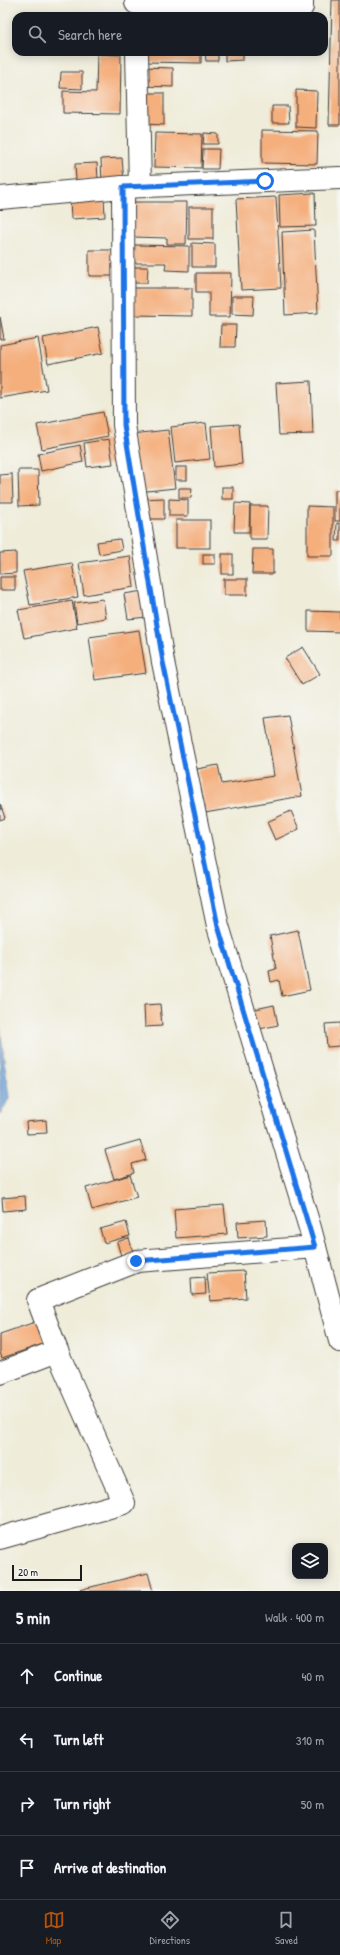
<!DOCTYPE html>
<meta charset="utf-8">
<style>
body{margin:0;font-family:"Patrick Hand",sans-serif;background:#242831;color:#f1f3f6}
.controls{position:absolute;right:12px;bottom:12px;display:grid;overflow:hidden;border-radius:8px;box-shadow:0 2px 10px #0003}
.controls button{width:36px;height:36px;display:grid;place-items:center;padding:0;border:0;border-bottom:1px solid #363941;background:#171b24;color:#f1f3f6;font:20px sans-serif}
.scale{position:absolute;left:12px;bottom:10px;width:70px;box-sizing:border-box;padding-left:4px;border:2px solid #1c1c1c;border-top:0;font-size:11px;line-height:14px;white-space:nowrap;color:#1c1c1c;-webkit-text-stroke:3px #f6f6f2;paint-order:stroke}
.stop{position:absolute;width:12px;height:12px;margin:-9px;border:3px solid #1a73e8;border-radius:50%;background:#fff}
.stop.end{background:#1a73e8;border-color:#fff;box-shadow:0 1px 4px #0008}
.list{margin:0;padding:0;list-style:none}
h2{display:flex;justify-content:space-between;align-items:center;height:52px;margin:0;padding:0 16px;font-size:17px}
h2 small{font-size:13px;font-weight:400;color:#9ea1a6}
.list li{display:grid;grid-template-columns:26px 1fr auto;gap:12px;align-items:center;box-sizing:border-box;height:64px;padding:0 16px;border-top:1px solid #363941}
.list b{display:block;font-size:15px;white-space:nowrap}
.list em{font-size:13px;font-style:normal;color:#9ea1a6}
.icon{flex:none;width:22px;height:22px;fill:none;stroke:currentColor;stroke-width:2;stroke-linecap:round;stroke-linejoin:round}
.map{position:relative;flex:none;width:340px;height:1591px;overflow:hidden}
.search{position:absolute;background:#171b24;box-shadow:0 2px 10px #0003;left:12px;right:12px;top:12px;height:44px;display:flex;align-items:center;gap:10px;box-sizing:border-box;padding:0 14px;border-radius:12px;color:#9ea1a6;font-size:15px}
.sheet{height:308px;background:#171b24}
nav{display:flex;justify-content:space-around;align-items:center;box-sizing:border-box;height:56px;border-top:1px solid #363941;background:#171b24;font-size:11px;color:#9ea1a6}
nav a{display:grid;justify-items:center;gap:2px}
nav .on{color:#b45309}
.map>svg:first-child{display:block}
</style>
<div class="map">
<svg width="340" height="1591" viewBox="0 0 340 1591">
<rect width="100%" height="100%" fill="#f6f6f2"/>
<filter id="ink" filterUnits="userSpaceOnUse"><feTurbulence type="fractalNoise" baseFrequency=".025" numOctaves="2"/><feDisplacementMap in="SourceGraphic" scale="8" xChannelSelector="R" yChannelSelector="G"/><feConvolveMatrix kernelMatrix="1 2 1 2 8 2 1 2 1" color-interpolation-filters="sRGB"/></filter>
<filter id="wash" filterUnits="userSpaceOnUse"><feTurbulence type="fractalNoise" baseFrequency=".012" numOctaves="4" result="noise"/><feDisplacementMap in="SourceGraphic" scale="16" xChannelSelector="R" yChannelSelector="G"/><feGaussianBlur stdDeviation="0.9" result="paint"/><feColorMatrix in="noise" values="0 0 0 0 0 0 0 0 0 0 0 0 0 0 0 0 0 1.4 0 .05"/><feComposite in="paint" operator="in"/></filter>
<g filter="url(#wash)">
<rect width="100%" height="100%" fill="#efecd9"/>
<!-- water -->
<path fill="#6ca1d9" stroke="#445e7a" d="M 0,1028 L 9,1098 L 0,1115 Z"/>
<g id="blocks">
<!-- building -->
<g fill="#f5af7d">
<path d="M 332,0 L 340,0 L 340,125 L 329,125 Z"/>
<path d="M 144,52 L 201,52 L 201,63 L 144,62 Z"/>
<path d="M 205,52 L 218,52 L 218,61 L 206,61 Z"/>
<path d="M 225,52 L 243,52 L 243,60 L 225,61 Z"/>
<path d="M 97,54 L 121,55 L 120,114 L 63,113 L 63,91 L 96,92 Z"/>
<path d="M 141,67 L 173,68 L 173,87 L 141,86 Z"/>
<path d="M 61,72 L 82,72 L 82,89 L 60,88 Z"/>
<path d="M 296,90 L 317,91 L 316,128 L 296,127 Z"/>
<path d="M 144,93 L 164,93 L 164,125 L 144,124 Z"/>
<path d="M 272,106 L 288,106 L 289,123 L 272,123 Z"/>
<path d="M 262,130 L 318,131 L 317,164 L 262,163 Z"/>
<path d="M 155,133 L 202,134 L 201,168 L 154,167 Z"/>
<path d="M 204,133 L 218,134 L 218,144 L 203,144 Z"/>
<path d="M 203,149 L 219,149 L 218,169 L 202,169 Z"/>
<path d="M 122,158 L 124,183 L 102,184 L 101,159 Z"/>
<path d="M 97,163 L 98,179 L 76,181 L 75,164 Z"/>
<path d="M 315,193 L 316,226 L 280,227 L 279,195 Z"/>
<path d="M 104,196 L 105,217 L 71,219 L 70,198 Z"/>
<path d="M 276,197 L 281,288 L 241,290 L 236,199 Z"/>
<path d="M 134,202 L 187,202 L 186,244 L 167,244 L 167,238 L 133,237 Z"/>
<rect x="189" y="207" width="24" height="32"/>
<path d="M 314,230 L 318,313 L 285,315 L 282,232 Z"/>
<path d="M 192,243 L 215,244 L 215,267 L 192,267 Z"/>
<path d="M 134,245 L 189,246 L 189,271 L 165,270 L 166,263 L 133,263 Z"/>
<path d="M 89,250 L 115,250 L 114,276 L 89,276 Z"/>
<path d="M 129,267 L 148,267 L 147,283 L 129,283 Z"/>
<path d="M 196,273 L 231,273 L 230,317 L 209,317 L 209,292 L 196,292 Z"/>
<path d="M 134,288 L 192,288 L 192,316 L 134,315 Z"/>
<path d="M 232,296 L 254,296 L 253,315 L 232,314 Z"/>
<path d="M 0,317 L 4,339 L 0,339 Z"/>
<path d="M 221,325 L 236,325 L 235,347 L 220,347 Z"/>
<path d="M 98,327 L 103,353 L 48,364 L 43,338 Z"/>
<path d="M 38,338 L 47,390 L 0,398 L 0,345 Z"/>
<path d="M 311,381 L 313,434 L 279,435 L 276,383 Z"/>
<path d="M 103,412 L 108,436 L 42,449 L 37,425 Z"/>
<path d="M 206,423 L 210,459 L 175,463 L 171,427 Z"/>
<path d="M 239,424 L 242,464 L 214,467 L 211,426 Z"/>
<path d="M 168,430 L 175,488 L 138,492 L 132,434 Z"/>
<path d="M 109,439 L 113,464 L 87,467 L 84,443 Z"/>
<path d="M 80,445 L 83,462 L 41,471 L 38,454 Z"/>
<rect x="176" y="467" width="11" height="13"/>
<path d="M 18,470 L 38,470 L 39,505 L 19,506 Z"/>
<path d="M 12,474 L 13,502 L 0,502 L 0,475 Z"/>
<rect x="222" y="487" width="11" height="12"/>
<path d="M 179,488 L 192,488 L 191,498 L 179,498 Z"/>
<rect x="335" y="490" width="5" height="31"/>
<path d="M 164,498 L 164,519 L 143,519 L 142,499 Z"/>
<path d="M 169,499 L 188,500 L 188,516 L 169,516 Z"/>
<path d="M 235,503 L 250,504 L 249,532 L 234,532 Z"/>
<path d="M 250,506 L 268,506 L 267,539 L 250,539 Z"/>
<path d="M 307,506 L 333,507 L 333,556 L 307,556 Z"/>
<rect x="176" y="520" width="34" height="28"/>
<path d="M 337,523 L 340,524 L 340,541 L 336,541 Z"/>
<path d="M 120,539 L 122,550 L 99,554 L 97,542 Z"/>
<path d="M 253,549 L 273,549 L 273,574 L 252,574 Z"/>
<path d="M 16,552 L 16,573 L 0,574 L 0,553 Z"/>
<rect x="203" y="554" width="12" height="10"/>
<rect x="222" y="554" width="11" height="20"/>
<path d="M 130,556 L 134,587 L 84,595 L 79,563 Z"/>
<path d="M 72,563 L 78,597 L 30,605 L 23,571 Z"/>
<rect x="0" y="577" width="15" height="13"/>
<rect x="224" y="579" width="23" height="16"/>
<path d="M 143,591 L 147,617 L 128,619 L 124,594 Z"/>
<path d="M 103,599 L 106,618 L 77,623 L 74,603 Z"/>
<path d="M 72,601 L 77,628 L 24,638 L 18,610 Z"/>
<path d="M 308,611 L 340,612 L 340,632 L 308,631 Z"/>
<path d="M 139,630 L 146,673 L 95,680 L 89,637 Z"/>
<path d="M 303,647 L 320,674 L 302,685 L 285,658 Z"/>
<path d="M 288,715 L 302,796 L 205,813 L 197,769 L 218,765 L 222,784 L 274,776 L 265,718 Z"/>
<path d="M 0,804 L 5,818 L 0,820 Z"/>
<path d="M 291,811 L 299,829 L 275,840 L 267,822 Z"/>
<path d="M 298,930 L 310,990 L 282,996 L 279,980 L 271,982 L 269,971 L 276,969 L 270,936 Z"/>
<path d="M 160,1004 L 162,1026 L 145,1027 L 144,1005 Z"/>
<path d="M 274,1005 L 278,1025 L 255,1030 L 251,1010 Z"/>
<path d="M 340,1023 L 340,1046 L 327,1047 L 325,1024 Z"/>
<path d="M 46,1120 L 47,1133 L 27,1134 L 26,1122 Z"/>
<path d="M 140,1140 L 146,1160 L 132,1164 L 134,1173 L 114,1179 L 105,1150 Z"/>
<path d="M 130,1175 L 137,1197 L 92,1210 L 86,1188 Z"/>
<path d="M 25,1196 L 26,1209 L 3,1211 L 2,1198 Z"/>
<path d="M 224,1205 L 227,1234 L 176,1238 L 174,1209 Z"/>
<path d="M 266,1220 L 267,1236 L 238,1238 L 237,1222 Z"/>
<path d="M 126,1222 L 130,1236 L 104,1243 L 100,1229 Z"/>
<path d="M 129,1238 L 133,1252 L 121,1256 L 117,1242 Z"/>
<path d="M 244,1271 L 246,1298 L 210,1301 L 207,1273 Z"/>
<path d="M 205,1277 L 206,1294 L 192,1295 L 191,1278 Z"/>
<path d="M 41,1320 L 49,1342 L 2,1358 L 0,1352 L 0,1334 Z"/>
<path d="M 148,1573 L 153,1591 L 79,1591 L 79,1590 Z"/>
</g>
</g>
</g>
<g filter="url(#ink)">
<use href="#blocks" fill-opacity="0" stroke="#3c3b38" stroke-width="1"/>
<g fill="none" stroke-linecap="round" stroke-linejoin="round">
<defs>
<g id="minor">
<path d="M 136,3 L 302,7 L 302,0"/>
<path d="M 137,52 L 140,186"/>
<path d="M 123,187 L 124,425 L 163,662 L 218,926 L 310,1228 L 340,1341"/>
<path d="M 0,198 L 123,187 L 340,178"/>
<path d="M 0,1373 L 57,1351 L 38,1300 L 137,1261 L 315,1247"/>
<path d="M 0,1538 L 124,1503 L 57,1351"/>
</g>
</defs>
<!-- minor casing -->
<use href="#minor" stroke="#3c3b38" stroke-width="24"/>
<!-- minor -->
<use href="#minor" stroke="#fff" stroke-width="22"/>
</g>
</g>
<g fill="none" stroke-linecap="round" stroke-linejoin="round" filter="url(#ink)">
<!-- route -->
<path stroke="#1a73e8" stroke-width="5" d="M 136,1261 L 315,1247 L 218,926 L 163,662 L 124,425 L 123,187 L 265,181"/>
</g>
</svg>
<div class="controls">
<button><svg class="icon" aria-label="layers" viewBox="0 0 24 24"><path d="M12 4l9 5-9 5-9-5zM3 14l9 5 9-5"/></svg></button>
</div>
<div class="scale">20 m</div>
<div class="stop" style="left:265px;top:181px"></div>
<div class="stop end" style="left:136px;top:1261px"></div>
<div class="search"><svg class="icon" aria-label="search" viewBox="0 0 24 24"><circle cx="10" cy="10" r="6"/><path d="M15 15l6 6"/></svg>Search here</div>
</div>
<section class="sheet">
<h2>5 min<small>Walk · 400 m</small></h2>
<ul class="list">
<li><svg class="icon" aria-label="ahead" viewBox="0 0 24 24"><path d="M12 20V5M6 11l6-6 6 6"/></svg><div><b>Continue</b></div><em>40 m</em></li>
<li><svg class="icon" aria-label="left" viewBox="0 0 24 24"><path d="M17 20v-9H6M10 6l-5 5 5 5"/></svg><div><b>Turn left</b></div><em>310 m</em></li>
<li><svg class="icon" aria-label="right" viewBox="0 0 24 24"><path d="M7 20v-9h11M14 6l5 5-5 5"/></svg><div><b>Turn right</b></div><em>50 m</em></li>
<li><svg class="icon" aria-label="arrive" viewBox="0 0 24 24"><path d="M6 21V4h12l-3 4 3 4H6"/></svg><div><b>Arrive at destination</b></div></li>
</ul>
</section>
<nav>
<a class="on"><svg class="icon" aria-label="map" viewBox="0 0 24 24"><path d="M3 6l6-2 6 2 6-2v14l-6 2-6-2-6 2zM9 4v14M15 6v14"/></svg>Map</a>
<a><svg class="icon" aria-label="directions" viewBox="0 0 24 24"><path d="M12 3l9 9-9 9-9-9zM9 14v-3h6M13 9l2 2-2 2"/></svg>Directions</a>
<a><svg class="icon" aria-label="saved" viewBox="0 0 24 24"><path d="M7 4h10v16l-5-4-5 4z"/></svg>Saved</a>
</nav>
